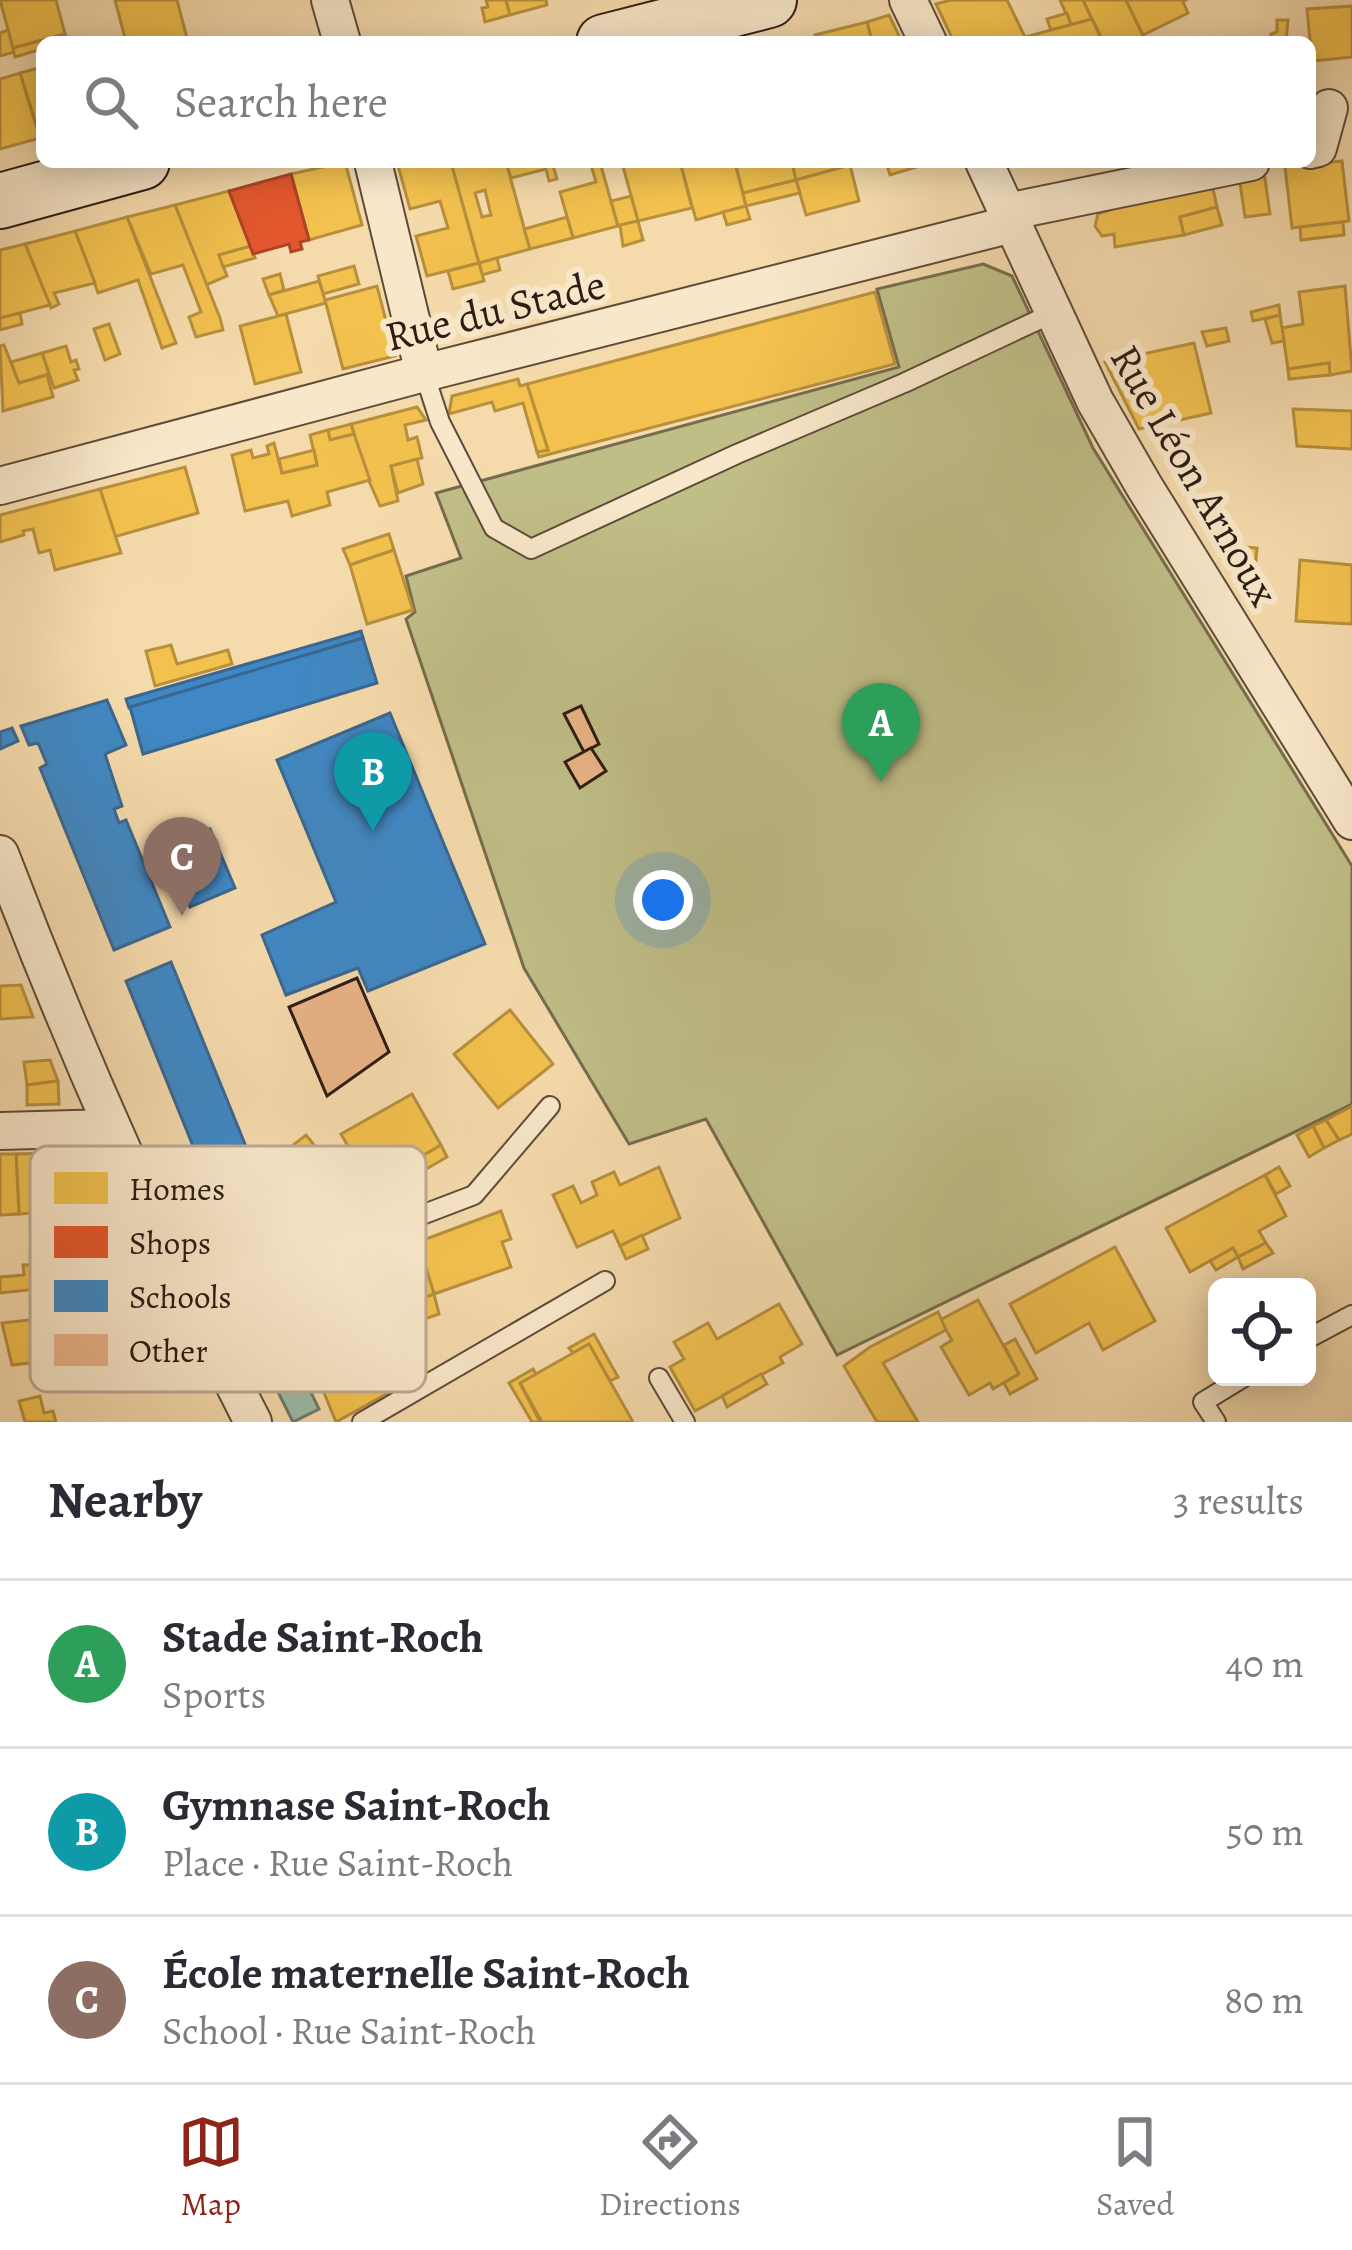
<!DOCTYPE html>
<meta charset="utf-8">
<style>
body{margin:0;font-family:Alegreya,serif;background:#f2f2f3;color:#2b2b33}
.controls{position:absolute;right:36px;bottom:36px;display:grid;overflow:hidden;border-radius:18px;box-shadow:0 6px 30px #0003}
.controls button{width:108px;height:108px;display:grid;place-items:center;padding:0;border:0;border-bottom:3px solid #e1e1e2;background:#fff;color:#2b2b33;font:60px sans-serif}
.you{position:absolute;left:663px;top:900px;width:42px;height:42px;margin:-30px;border:9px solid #fff;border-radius:50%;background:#1a73e8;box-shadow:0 0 0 18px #1a73e833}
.badge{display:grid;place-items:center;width:78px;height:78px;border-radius:50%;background:#8f2418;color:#fff;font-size:39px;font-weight:700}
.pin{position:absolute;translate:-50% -99px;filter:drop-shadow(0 3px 6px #0008)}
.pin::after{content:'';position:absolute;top:63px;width:42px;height:36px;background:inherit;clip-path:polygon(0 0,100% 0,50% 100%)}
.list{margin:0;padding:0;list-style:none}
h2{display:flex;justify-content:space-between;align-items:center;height:156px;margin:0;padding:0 48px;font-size:51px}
h2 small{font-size:39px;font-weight:400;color:#7c7c81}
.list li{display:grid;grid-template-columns:78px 1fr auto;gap:36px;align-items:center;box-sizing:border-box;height:168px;padding:0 48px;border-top:3px solid #e1e1e2}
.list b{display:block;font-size:45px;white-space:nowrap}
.list p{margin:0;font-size:39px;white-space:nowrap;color:#7c7c81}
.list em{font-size:39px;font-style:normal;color:#7c7c81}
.icon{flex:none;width:66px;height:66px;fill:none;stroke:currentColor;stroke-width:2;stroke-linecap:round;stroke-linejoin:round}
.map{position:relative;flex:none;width:1352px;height:1422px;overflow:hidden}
.search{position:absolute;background:#fff;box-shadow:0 6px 30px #0003;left:36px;right:36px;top:36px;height:132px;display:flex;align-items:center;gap:30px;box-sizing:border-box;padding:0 42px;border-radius:18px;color:#7c7c81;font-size:45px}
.sheet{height:660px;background:#fff}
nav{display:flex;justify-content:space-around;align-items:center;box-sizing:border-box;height:168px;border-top:3px solid #e1e1e2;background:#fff;font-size:33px;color:#7c7c81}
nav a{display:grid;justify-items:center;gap:6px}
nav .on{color:#8f2418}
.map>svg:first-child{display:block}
</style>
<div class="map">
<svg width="1352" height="1422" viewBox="0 0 1352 1422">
<rect width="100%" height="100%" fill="#f5daac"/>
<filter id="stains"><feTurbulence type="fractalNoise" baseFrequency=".00167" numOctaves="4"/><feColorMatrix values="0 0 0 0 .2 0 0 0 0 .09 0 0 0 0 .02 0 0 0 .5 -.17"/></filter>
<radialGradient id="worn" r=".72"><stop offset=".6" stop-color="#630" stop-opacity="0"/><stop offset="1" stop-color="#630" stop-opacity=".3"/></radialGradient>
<!-- green -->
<path fill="#c0be87" stroke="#766c4e" stroke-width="3" d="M 983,264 L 1012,276 L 1093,448 L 1352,866 L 1352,1104 L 837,1355 L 706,1119 L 629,1144 L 524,968 L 406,619 L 415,612 L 406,576 L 461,558 L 436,493 L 899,367 L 877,289 Z"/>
<!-- water -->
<path fill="#9dbba7" stroke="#707b6c" stroke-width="3" d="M 294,1357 L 319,1409 L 293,1422 L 267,1370 Z"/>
<!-- homes -->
<g fill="#f2c14e" stroke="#b78f3d" stroke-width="3" fill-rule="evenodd">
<path d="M 0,0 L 56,0 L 65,34 L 13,48 Z"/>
<path d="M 115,0 L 177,0 L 188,42 L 126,42 Z"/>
<path d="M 486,0 L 506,0 L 510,15 L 485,22 L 482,8 L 488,7 Z"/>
<path d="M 506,0 L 546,0 L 547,5 L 510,15 Z"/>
<path d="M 951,0 L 1007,0 L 1025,37 L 1008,42 L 954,42 L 936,4 Z"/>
<path d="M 1060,0 L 1083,0 L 1092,19 L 1071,25 Z"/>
<path d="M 1083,0 L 1126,0 L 1146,42 L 1103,42 Z"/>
<path d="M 1126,0 L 1186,0 L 1183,2 L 1188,13 L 1143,35 Z"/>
<path d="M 1352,6 L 1352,57 L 1312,61 L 1307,9 Z"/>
<path d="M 1067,13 L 1071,25 L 1051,30 L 1047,19 Z"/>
<path d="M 889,15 L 902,42 L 872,42 L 867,22 Z"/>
<path d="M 1092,19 L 1103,42 L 1008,42 L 1051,30 Z"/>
<path d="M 1277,20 L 1288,20 L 1286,42 L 1270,42 L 1271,34 L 1277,32 Z"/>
<path d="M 867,22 L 872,42 L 816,42 L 815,35 Z"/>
<path d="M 8,30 L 14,52 L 0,56 L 0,33 Z"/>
<path d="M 65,34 L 67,42 L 42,42 L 42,49 L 15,57 L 13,48 Z"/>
<path d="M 42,67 L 42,138 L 40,138 L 20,73 Z"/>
<path d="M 20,73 L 40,138 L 0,149 L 0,79 Z"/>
<path d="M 1342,161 L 1349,221 L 1292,228 L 1285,167 Z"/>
<path d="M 345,162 L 362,225 L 309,240 L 291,174 Z"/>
<path d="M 397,162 L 451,162 L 479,263 L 427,276 L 416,236 L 448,228 L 440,201 L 410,209 Z"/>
<path d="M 451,162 L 506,162 L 530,249 L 479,263 ZM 485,190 L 491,215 L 482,217 L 475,193 Z"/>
<path d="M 506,162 L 552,162 L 557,179 L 549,181 L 546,169 L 511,178 Z"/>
<path d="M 590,162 L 600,162 L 618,226 L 573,238 L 560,192 L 596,182 Z"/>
<path d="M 680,162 L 735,162 L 746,206 L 696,220 Z"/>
<path d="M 680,162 L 692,208 L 638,221 L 622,163 Z"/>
<path d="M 735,162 L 792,162 L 796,180 L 743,193 Z"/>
<path d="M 792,162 L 849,162 L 850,165 L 796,180 Z"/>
<path d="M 886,162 L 933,162 L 890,175 Z"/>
<path d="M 850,165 L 859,201 L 806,215 L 796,180 Z"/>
<path d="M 1264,172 L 1270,214 L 1245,217 L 1239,176 Z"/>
<path d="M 796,180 L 800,193 L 746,206 L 743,193 Z"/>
<path d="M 1211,180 L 1217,207 L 1180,217 L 1184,235 L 1115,247 L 1114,234 L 1102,236 L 1095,226 L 1098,214 L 1107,211 L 1106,206 Z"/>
<path d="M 229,191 L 251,246 L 219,255 L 227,276 L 206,285 L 175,205 Z"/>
<path d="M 631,196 L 638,221 L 618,226 L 611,201 Z"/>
<path d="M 175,205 L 220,318 L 223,330 L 196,337 L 189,317 L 201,312 L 183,265 L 151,274 L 127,217 Z"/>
<path d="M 746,206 L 750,219 L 727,225 L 723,212 Z"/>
<path d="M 1217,207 L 1222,225 L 1184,235 L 1180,217 Z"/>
<path d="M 127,217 L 176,343 L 162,348 L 138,280 L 98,293 L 75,231 Z"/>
<path d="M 567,217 L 573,238 L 530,249 L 524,229 Z"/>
<path d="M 638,221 L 643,240 L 623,246 L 620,225 Z"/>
<path d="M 1343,222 L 1344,235 L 1301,240 L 1300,227 Z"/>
<path d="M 75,231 L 95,283 L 54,293 L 59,304 L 51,308 L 25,244 Z"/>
<path d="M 25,244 L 50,305 L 0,318 L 0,250 Z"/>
<path d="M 251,246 L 255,258 L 223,267 L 219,255 Z"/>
<path d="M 497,258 L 500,270 L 482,275 L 479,263 Z"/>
<path d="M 479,263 L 484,281 L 453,289 L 448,271 Z"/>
<path d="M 354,266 L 359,284 L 323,294 L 318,276 Z"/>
<path d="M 280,274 L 284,290 L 269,295 L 263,279 Z"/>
<path d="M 319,281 L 326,303 L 278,316 L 269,295 Z"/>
<path d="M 377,286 L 395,356 L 343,369 L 325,300 Z"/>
<path d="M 1345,286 L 1352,371 L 1330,375 L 1329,363 L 1288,369 L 1282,328 L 1303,324 L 1299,292 Z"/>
<path d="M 875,292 L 895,364 L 539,457 L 537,452 L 548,450 L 527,384 Z"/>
<path d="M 1279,305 L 1280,315 L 1253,321 L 1251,312 Z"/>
<path d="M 20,313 L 22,324 L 0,330 L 0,318 Z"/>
<path d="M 286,314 L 301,372 L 255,384 L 240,326 Z"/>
<path d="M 1280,315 L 1284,341 L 1272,343 L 1265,319 Z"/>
<path d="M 109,324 L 120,354 L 105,360 L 94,329 Z"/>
<path d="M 1226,328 L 1229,341 L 1207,346 L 1202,332 Z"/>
<path d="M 1194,343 L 1211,413 L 1139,429 L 1105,362 Z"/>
<path d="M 4,345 L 19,383 L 47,375 L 53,397 L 3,411 L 0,346 Z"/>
<path d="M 66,346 L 71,362 L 76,360 L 79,369 L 74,370 L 78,380 L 54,388 L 42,353 Z"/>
<path d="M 42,353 L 49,374 L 19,383 L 11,362 Z"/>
<path d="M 1329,363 L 1330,375 L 1289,379 L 1288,369 Z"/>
<path d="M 518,379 L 520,386 L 527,384 L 548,450 L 537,452 L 523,403 L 495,411 L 492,402 L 449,414 L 452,396 Z"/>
<path d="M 417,407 L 426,420 L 405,425 L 408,440 L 417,437 L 422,458 L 391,466 L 398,501 L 380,506 L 365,472 L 351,424 Z"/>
<path d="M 1293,409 L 1352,411 L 1352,449 L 1297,446 Z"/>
<path d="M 351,424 L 354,434 L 330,440 L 328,430 Z"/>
<path d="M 328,430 L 330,440 L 354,434 L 370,480 L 327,492 L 330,505 L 292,516 L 288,501 L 245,511 L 232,455 L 251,450 L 253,458 L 269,454 L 267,446 L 274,443 L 282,473 L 317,465 L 310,435 Z"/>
<path d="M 314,450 L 317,465 L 282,473 L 279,459 Z"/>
<path d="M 417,459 L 423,484 L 398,493 L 391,466 Z"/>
<path d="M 185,467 L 198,513 L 114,537 L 100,489 Z"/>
<path d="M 100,489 L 121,553 L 55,570 L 50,550 L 39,553 L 33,529 L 23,531 L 24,535 L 0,542 L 0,515 Z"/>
<path d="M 389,534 L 394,550 L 350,565 L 343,549 Z"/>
<path d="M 1234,546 L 1257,548 L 1255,570 L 1233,568 Z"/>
<path d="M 394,550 L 413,610 L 367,624 L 350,565 Z"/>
<path d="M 1300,560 L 1352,565 L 1352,624 L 1296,621 Z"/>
<path d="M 171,645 L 177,664 L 228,650 L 232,664 L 155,686 L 146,651 Z"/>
<path d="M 21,985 L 33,1017 L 0,1019 L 0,986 Z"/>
<path d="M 510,1010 L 553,1064 L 498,1108 L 454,1054 Z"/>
<path d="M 50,1060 L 58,1081 L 27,1085 L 24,1062 Z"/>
<path d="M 58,1081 L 59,1104 L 27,1105 L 27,1085 Z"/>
<path d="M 412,1094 L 441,1145 L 371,1186 L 341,1134 Z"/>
<path d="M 1352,1106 L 1352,1134 L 1339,1140 L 1326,1120 Z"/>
<path d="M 1326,1120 L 1339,1140 L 1324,1148 L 1313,1126 Z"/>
<path d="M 1313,1126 L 1324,1148 L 1309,1157 L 1297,1135 Z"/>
<path d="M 306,1135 L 327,1161 L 311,1174 L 321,1186 L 261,1233 L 230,1194 Z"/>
<path d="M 441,1145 L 447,1157 L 397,1186 L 390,1175 Z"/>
<path d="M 49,1153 L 52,1212 L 19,1214 L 16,1154 Z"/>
<path d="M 0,1154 L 16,1154 L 19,1214 L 0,1215 Z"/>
<path d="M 659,1167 L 680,1218 L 620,1246 L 613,1231 L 577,1247 L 553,1195 L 573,1186 L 581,1203 L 597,1195 L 592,1182 L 614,1172 L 620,1185 Z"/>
<path d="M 1279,1167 L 1290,1186 L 1276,1194 L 1265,1175 Z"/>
<path d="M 1265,1175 L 1286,1216 L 1259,1231 L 1266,1243 L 1238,1257 L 1233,1248 L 1190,1272 L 1166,1228 Z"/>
<path d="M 501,1211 L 511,1239 L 502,1242 L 511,1267 L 434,1294 L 418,1242 Z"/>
<path d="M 642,1235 L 648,1249 L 626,1259 L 620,1246 Z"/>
<path d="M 418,1242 L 434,1294 L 365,1319 L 347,1267 Z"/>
<path d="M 1266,1243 L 1273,1253 L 1243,1269 L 1238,1257 Z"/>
<path d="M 1115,1247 L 1155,1321 L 1103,1350 L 1089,1323 L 1036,1353 L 1010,1304 Z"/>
<path d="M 1233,1248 L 1238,1257 L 1216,1270 L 1210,1261 Z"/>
<path d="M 55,1264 L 56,1287 L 0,1293 L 0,1277 L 24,1275 L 23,1265 Z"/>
<path d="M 434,1294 L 439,1314 L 410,1324 L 403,1305 Z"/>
<path d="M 978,1300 L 1019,1374 L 993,1389 L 990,1383 L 969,1395 L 941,1347 L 952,1340 L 940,1320 Z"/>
<path d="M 170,1304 L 189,1344 L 12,1365 L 2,1323 Z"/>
<path d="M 779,1304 L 802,1344 L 780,1357 L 783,1363 L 695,1411 L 670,1367 L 684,1359 L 674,1342 L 708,1323 L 717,1339 Z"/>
<path d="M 938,1312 L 946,1330 L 883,1363 L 918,1422 L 877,1422 L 844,1366 L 870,1347 Z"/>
<path d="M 594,1334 L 618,1377 L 610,1381 L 589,1344 L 573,1353 L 569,1348 Z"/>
<path d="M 1015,1339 L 1037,1379 L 1010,1394 L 1004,1383 L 1019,1374 L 1004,1345 Z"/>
<path d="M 589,1344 L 633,1422 L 542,1422 L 520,1383 Z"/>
<path d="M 363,1364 L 371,1379 L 379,1374 L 390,1392 L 336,1422 L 320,1383 L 351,1366 L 353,1370 Z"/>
<path d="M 533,1369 L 536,1374 L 520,1383 L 540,1422 L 532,1422 L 509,1383 Z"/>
<path d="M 761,1374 L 767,1384 L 727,1407 L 722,1396 Z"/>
<path d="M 40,1396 L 44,1413 L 53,1411 L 56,1422 L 25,1422 L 19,1401 Z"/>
</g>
<!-- shops -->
<path fill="#e4572e" stroke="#ad4526" stroke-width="3" d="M 291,174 L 309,240 L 300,242 L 302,249 L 291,252 L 289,244 L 253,254 L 229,191 Z"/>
<!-- schools -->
<g fill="#3f88c5" stroke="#3a6790" stroke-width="3">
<path d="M 361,631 L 363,638 L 129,708 L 126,699 Z"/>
<path d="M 363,638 L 377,683 L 143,754 L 130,707 Z"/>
<path d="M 107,700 L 126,745 L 105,754 L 122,806 L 114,809 L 119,823 L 126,820 L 170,927 L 114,950 L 40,768 L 47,764 L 38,743 L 29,745 L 21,726 Z"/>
<path d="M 390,713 L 485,944 L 368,991 L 358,968 L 286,995 L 262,935 L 336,902 L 277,760 Z"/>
<path d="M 12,728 L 18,741 L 0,749 L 0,732 Z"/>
<path d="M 210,829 L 235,888 L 190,907 L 165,848 Z"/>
<path d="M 171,962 L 251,1159 L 206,1178 L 126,981 Z"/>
</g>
<!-- building -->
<g fill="#eab488" stroke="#2d1b14" stroke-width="3">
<path d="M 581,706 L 599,744 L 584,752 L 564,714 Z"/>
<path d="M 591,748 L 606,771 L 580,788 L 565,762 Z"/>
<path d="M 357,978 L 389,1052 L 327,1096 L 289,1007 Z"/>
</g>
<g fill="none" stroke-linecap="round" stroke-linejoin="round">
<defs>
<g id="service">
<path d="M 424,373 L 440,422 L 494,528 L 531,549 L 737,454 L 904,383 L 1053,313"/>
<path d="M 194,1303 L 272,1298 L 351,1242 L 474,1195 L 550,1106"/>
<path d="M 1307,1339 L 1352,1315"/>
<path d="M 659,1378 L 685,1422"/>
<path d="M 362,1422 L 605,1281"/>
<path d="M 1216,1422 L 1203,1402 L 1244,1377"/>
</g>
<g id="minor">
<path d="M 330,0 L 342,42"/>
<path d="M 908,0 L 928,42"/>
<path d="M 1310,150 L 1318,148 L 1329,108"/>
<path d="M 373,162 L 424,373"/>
<path d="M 984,162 L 1095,401 L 1144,486 L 1352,821"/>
<path d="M 1007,212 L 1251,162"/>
<path d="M 0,486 L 424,373 L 1012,224"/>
<path d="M 0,854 C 74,1048 158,1237 253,1422"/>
<path d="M 0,1131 L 111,1128"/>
</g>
<g id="secondary">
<path d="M 604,42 L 769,0"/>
<path d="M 0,201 L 142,162"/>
</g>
</defs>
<!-- service casing -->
<use href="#service" stroke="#5f4b3a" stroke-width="22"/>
<!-- minor casing -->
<use href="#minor" stroke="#5f4b3a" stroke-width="40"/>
<!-- secondary casing -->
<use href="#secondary" stroke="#2d1b14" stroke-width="58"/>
<!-- service -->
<use href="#service" stroke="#f8e7c9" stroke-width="18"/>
<!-- minor -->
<use href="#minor" stroke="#f8e7c9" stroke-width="36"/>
<!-- secondary -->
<use href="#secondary" stroke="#f8e7c9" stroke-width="54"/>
</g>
<g text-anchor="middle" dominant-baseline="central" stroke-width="12" stroke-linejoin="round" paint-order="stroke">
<!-- street labels -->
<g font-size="42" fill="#2d1b14" stroke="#f8e7c9">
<text transform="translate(495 310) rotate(-14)">Rue du Stade</text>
<text transform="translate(1195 475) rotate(60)">Rue Léon Arnoux</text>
</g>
</g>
<!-- legend -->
<rect x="30" y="1146" width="396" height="246" rx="18" fill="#f8e7c9" stroke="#bbaa93" stroke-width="3"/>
<rect x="54" y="1172" width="54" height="32" fill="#f2c14e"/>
<rect x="54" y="1226" width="54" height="32" fill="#e4572e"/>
<rect x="54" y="1280" width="54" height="32" fill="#3f88c5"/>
<rect x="54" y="1334" width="54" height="32" fill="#eab488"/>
<g font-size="33" fill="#2d1b14">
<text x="129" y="1200">Homes</text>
<text x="129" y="1254">Shops</text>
<text x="129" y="1308">Schools</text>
<text x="129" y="1362">Other</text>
</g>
<rect width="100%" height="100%" filter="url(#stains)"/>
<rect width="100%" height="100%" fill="url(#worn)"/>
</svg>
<div class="controls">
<button><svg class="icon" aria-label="locate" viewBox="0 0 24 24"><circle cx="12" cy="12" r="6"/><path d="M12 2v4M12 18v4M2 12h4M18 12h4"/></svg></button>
</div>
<div class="you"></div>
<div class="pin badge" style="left:881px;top:782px;background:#2e9e5b">A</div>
<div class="pin badge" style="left:373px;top:831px;background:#0f9aa8">B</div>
<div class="pin badge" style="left:182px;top:916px;background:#8d6e63">C</div>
<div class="search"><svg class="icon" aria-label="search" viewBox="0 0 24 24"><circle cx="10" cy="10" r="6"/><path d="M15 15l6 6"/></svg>Search here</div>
</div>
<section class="sheet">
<h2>Nearby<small>3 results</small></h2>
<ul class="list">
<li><span class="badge" style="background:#2e9e5b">A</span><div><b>Stade Saint-Roch</b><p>Sports</p></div><em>40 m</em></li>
<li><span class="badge" style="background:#0f9aa8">B</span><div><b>Gymnase Saint-Roch</b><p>Place · Rue Saint-Roch</p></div><em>50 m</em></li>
<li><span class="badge" style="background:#8d6e63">C</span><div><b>École maternelle Saint-Roch</b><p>School · Rue Saint-Roch</p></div><em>80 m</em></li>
</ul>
</section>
<nav>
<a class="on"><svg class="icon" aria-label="map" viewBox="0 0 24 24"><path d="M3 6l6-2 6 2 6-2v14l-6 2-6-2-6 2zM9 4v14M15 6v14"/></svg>Map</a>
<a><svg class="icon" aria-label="directions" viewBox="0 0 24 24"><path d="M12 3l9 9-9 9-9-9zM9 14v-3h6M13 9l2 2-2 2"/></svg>Directions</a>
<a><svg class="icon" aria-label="saved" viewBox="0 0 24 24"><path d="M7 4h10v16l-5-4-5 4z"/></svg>Saved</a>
</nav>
